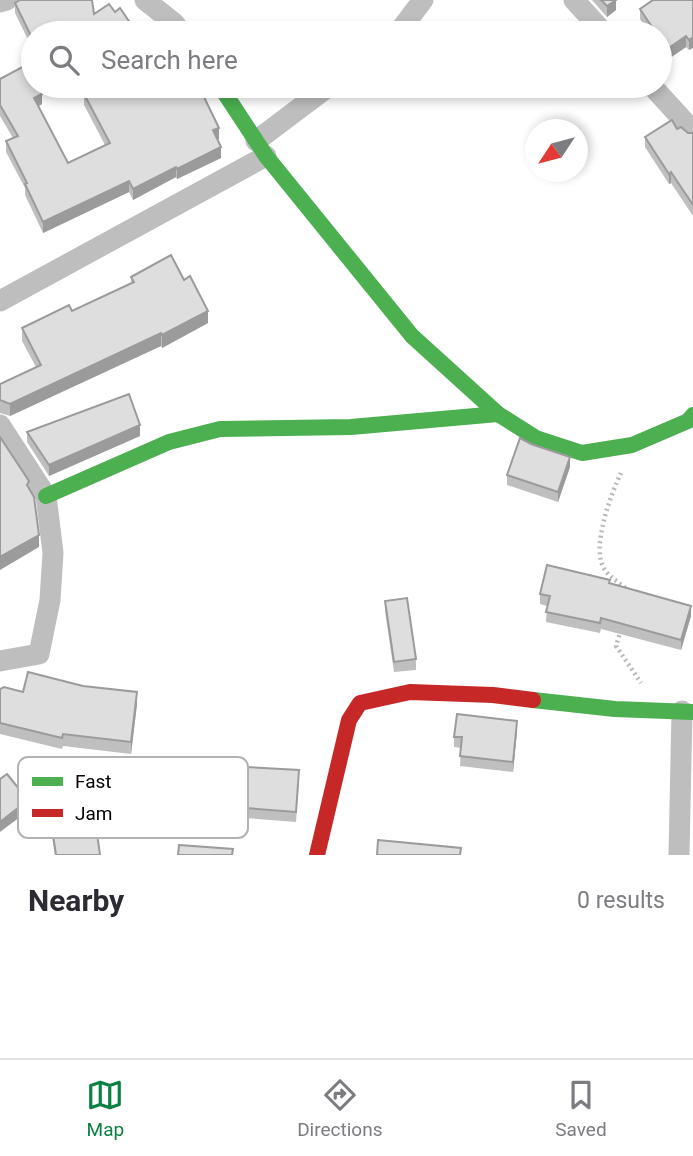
<!DOCTYPE html>
<style>
body{margin:0;font-family:Roboto,sans-serif;background:#f2f2f3;color:#2b2b33}
.compass{position:absolute;left:525px;top:119px;width:63px;height:63px;border-radius:50%;background:#fff;box-shadow:0 4px 10px #0003;rotate:234deg}
.list{margin:0;padding:0;list-style:none}
h2{display:flex;justify-content:space-between;align-items:center;height:91px;margin:0;padding:0 28px;font-size:30px}
h2 small{font-size:23px;font-weight:400;color:#7c7c81}
.icon{flex:none;width:38px;height:38px;fill:none;stroke:currentColor;stroke-width:2;stroke-linecap:round;stroke-linejoin:round}
.map{position:relative;flex:none;width:693px;height:855px;overflow:hidden}
.search{position:absolute;background:#fff;box-shadow:0 4px 10px #0003;left:21px;right:21px;top:21px;height:77px;display:flex;align-items:center;gap:18px;box-sizing:border-box;padding:0 24px;border-radius:38px;color:#7c7c81;font-size:26px}
.sheet{height:203px;background:#fff}
nav{display:flex;justify-content:space-around;align-items:center;box-sizing:border-box;height:98px;border-top:2px solid #e1e1e2;background:#fff;font-size:19px;color:#7c7c81}
nav a{display:grid;justify-items:center;gap:4px}
nav .on{color:#0b8043}
.map>svg:first-child{display:block}
</style>
<div class="map">
<svg width="693" height="855" viewBox="0 0 693 855">
<rect width="100%" height="100%" fill="#fff"/>
<g fill="none" stroke-linecap="round" stroke-linejoin="round">
<!-- path -->
<g stroke="#b9b9b9" stroke-width="4.5" stroke-dasharray="2 3.5" stroke-linecap="butt">
<path d="M 621,473 C 611,494 590,549 605,570 C 611,579 623,584 629,592"/>
<path d="M 621,630 L 616,646 L 641,683"/>
</g>
<!-- street -->
<g stroke="#bebebe" stroke-width="21">
<path d="M 145,0 L 174,23 L 182,33"/>
<path d="M 574,0 L 604,33"/>
<path d="M 0,2 L 7,0"/>
<path d="M 398,33 L 423,0"/>
<path d="M 652,86 L 693,131"/>
<path d="M 256,141 L 329,86"/>
<path d="M 0,301 L 266,156"/>
<path d="M 0,425 L 46,496 L 53,553 L 50,600 L 39,654 L 0,661"/>
<path d="M 679,855 L 682,711"/>
</g>
<!-- fast -->
<g stroke="#4caf50" stroke-width="16">
<path d="M 220,86 L 266,156 L 412,336 L 498,414 L 536,438 L 582,453 L 632,445 L 688,421 L 693,415"/>
<path d="M 46,496 L 169,442 L 220,429 L 351,427 L 498,414"/>
<path d="M 533,700 L 615,709 L 693,712"/>
</g>
<!-- jam -->
<path stroke="#c62828" stroke-width="16" d="M 317,855 L 349,720 L 360,703 L 410,692 L 493,695 L 533,700"/>
</g>
<!-- wall -->
<g fill="#bfbfbf">
<path d="M 592,0 L 616,0 L 616,10 L 607,17 Z"/>
<path d="M 693,0 L 689,50 L 686,47 L 667,60 L 660,49 L 660,33 L 649,33 L 640,19 L 640,9 Z"/>
<path d="M 15,3 L 94,14 L 115,12 L 137,33 L 33,33 L 33,50 L 15,13 Z"/>
<path d="M 0,79 L 42,104 L 38,106 L 68,163 L 105,145 L 84,105 L 84,94 L 95,88 L 94,86 L 190,86 L 219,139 L 217,139 L 221,158 L 177,179 L 176,177 L 133,200 L 129,192 L 43,233 L 25,195 L 25,188 L 6,152 L 6,141 L 13,138 L 0,116 Z"/>
<path d="M 677,129 L 688,133 L 693,133 L 693,216 L 671,183 L 669,184 L 645,147 L 645,137 Z"/>
<path d="M 131,277 L 208,323 L 162,348 L 161,346 L 10,416 L 0,413 L 0,384 L 36,367 L 22,341 L 22,328 L 72,311 L 131,283 Z"/>
<path d="M 27,432 L 140,436 L 49,476 L 27,442 Z"/>
<path d="M 570,467 L 558,502 L 507,485 L 507,475 Z"/>
<path d="M 610,584 L 691,616 L 681,650 L 601,629 L 600,633 L 546,622 L 547,606 L 540,604 L 540,594 Z"/>
<path d="M 385,601 L 416,659 L 416,670 L 394,672 L 385,611 Z"/>
<path d="M 0,689 L 137,704 L 131,754 L 63,746 L 62,749 L 0,734 Z"/>
<path d="M 517,731 L 513,772 L 460,766 L 461,748 L 454,747 L 454,737 Z"/>
<path d="M 299,781 L 296,822 L 245,818 L 245,808 Z"/>
<path d="M 50,814 L 83,821 L 100,855 L 55,855 L 50,825 Z"/>
</g>
<!-- shaded-wall -->
<g fill="#9b9b9b">
<path d="M 616,0 L 616,10 L 607,17 L 607,6 Z"/>
<path d="M 68,28 L 68,33 L 58,33 Z"/>
<path d="M 686,36 L 686,47 L 667,60 L 667,49 Z"/>
<path d="M 693,37 L 693,48 L 689,50 L 689,40 Z"/>
<path d="M 42,94 L 42,104 L 34,109 L 34,98 Z"/>
<path d="M 219,128 L 219,139 L 213,141 L 213,130 Z"/>
<path d="M 221,147 L 221,158 L 177,179 L 177,169 Z"/>
<path d="M 176,167 L 176,177 L 133,200 L 133,189 Z"/>
<path d="M 671,172 L 671,183 L 669,184 L 669,174 Z"/>
<path d="M 129,181 L 129,192 L 43,233 L 43,222 Z"/>
<path d="M 208,311 L 208,323 L 162,348 L 162,335 Z"/>
<path d="M 161,333 L 161,346 L 10,416 L 10,404 Z"/>
<path d="M 140,425 L 140,436 L 49,476 L 49,465 Z"/>
<path d="M 570,457 L 570,467 L 558,502 L 558,492 Z"/>
<path d="M 39,535 L 39,547 L 0,570 L 0,557 Z"/>
<path d="M 691,606 L 691,616 L 681,650 L 681,640 Z"/>
<path d="M 137,692 L 137,704 L 131,754 L 131,742 Z"/>
<path d="M 517,721 L 517,731 L 513,772 L 513,762 Z"/>
<path d="M 28,800 L 28,811 L 0,832 L 0,822 Z"/>
</g>
<!-- building -->
<g fill="#dedede" stroke="#9b9b9b" stroke-width="2">
<path d="M 20,0 L 92,0 L 94,14 L 109,4 L 115,12 L 120,8 L 137,33 L 71,33 L 68,28 L 58,33 L 33,33 L 33,40 L 15,3 Z"/>
<path d="M 601,0 L 616,0 L 607,6 Z"/>
<path d="M 653,0 L 693,0 L 693,37 L 689,40 L 686,36 L 667,49 L 660,39 L 660,33 L 656,33 L 640,9 Z"/>
<path d="M 26,65 L 33,78 L 33,86 L 38,86 L 42,94 L 34,98 L 68,163 L 110,143 L 84,94 L 100,86 L 190,86 L 198,97 L 203,95 L 219,128 L 213,130 L 221,147 L 177,169 L 176,167 L 133,189 L 129,181 L 43,222 L 25,184 L 27,183 L 6,141 L 18,136 L 0,105 L 0,79 Z"/>
<path d="M 672,120 L 677,129 L 681,127 L 688,133 L 693,133 L 693,205 L 671,172 L 669,174 L 645,137 Z"/>
<path d="M 171,255 L 184,280 L 190,276 L 208,311 L 162,335 L 161,333 L 10,404 L 0,400 L 0,384 L 41,365 L 22,328 L 69,305 L 72,311 L 134,282 L 131,277 Z"/>
<path d="M 129,394 L 140,425 L 49,465 L 27,432 Z"/>
<path d="M 0,437 L 29,481 L 27,485 L 34,497 L 39,535 L 0,557 Z"/>
<path d="M 520,438 L 531,444 L 570,457 L 558,492 L 507,475 Z"/>
<path d="M 547,565 L 610,580 L 609,583 L 691,606 L 681,640 L 601,618 L 600,623 L 546,612 L 550,596 L 540,594 Z"/>
<path d="M 407,598 L 416,659 L 394,662 L 385,601 Z"/>
<path d="M 28,672 L 83,686 L 137,692 L 131,742 L 63,734 L 62,738 L 0,723 L 0,689 L 4,687 L 23,692 Z"/>
<path d="M 457,714 L 517,721 L 513,762 L 460,756 L 462,737 L 454,737 Z"/>
<path d="M 247,767 L 299,770 L 296,812 L 245,808 Z"/>
<path d="M 7,774 L 28,800 L 0,822 L 0,779 Z"/>
<path d="M 81,810 L 83,821 L 95,819 L 100,855 L 56,855 L 50,814 Z"/>
<path d="M 378,840 L 461,848 L 460,855 L 377,855 Z"/>
<path d="M 179,845 L 233,849 L 232,855 L 178,855 Z"/>
</g>
<!-- legend -->
<rect x="18" y="757" width="230" height="81" rx="10" fill="#fff" stroke="#b2b2b2" stroke-width="2"/>
<rect x="32" y="777" width="31" height="9" fill="#4caf50"/>
<rect x="32" y="809" width="31" height="8" fill="#c62828"/>
<g font-size="19" fill="#000">
<text x="75" y="788">Fast</text>
<text x="75" y="820">Jam</text>
</g>
</svg>
<svg class="compass" viewBox="-18 -18 36 36"><path d="M0-13l5 13h-10z" fill="#e53935"/><path d="M0 13l5-13h-10z" fill="#7c7c81"/></svg>
<div class="search"><svg class="icon" aria-label="search" viewBox="0 0 24 24"><circle cx="10" cy="10" r="6"/><path d="M15 15l6 6"/></svg>Search here</div>
</div>
<section class="sheet">
<h2>Nearby<small>0 results</small></h2>
<ul class="list">
</ul>
</section>
<nav>
<a class="on"><svg class="icon" aria-label="map" viewBox="0 0 24 24"><path d="M3 6l6-2 6 2 6-2v14l-6 2-6-2-6 2zM9 4v14M15 6v14"/></svg>Map</a>
<a><svg class="icon" aria-label="directions" viewBox="0 0 24 24"><path d="M12 3l9 9-9 9-9-9zM9 14v-3h6M13 9l2 2-2 2"/></svg>Directions</a>
<a><svg class="icon" aria-label="saved" viewBox="0 0 24 24"><path d="M7 4h10v16l-5-4-5 4z"/></svg>Saved</a>
</nav>
